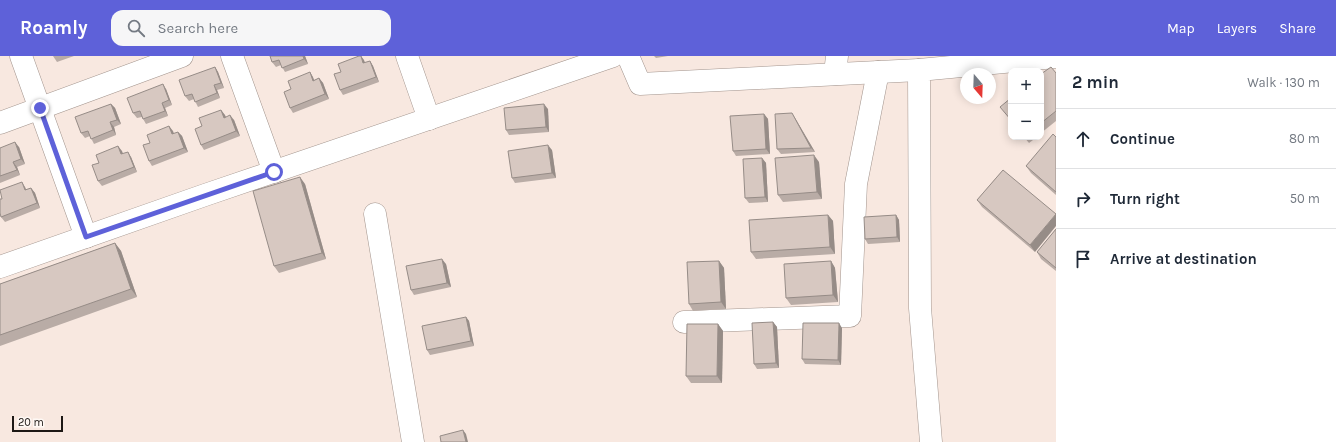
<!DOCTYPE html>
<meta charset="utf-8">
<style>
body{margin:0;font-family:Karla,sans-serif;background:#f6f6f7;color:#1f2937}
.controls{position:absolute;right:12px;top:12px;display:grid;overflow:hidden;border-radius:8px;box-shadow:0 2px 10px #0003}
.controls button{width:36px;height:36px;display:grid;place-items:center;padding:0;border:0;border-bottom:1px solid #e0e1e3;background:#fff;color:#1f2937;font:20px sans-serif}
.compass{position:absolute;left:960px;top:12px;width:36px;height:36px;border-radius:50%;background:#fff;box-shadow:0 2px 10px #0003;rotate:161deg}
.scale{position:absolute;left:12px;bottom:10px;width:51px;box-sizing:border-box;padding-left:4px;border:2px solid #1d1815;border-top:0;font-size:11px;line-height:14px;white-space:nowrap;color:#1d1815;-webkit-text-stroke:3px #fef8f4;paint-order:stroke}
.stop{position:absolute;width:12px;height:12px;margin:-9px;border:3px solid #5e61d9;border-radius:50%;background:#fff}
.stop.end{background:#5e61d9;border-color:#fff;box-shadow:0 1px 4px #0008}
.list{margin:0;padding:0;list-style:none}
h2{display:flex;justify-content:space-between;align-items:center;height:52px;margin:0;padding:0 16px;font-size:17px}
h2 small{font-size:13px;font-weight:400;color:#747a83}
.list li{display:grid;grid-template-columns:26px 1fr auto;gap:12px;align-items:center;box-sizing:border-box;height:60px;padding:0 16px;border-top:1px solid #e0e1e3}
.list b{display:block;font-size:15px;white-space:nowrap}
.list em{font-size:13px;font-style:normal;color:#747a83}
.icon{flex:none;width:22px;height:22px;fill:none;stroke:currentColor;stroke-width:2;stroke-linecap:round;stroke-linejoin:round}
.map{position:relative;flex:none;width:1056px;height:386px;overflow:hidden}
header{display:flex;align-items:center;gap:24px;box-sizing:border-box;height:56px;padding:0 20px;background:#5e61d9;color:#fff}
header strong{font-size:19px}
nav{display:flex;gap:22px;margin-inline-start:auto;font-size:14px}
.search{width:280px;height:36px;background:#f6f6f7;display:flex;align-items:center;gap:10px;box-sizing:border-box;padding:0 14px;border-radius:12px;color:#747a83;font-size:15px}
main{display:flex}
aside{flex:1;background:#fff}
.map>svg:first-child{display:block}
</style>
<header>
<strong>Roamly</strong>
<div class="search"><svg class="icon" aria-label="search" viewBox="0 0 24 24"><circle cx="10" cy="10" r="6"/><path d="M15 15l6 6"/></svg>Search here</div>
<nav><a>Map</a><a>Layers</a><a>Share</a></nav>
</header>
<main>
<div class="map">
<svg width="1056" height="386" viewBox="0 0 1056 386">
<rect width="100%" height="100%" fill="#f8e8e0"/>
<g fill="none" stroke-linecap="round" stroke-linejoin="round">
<defs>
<g id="minor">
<path d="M 21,0 L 86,181"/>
<path d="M 232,0 L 274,116"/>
<path d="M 407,0 L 429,63"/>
<path d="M 628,0 L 640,28 L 919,14"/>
<path d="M 835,18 L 837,0"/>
<path d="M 0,67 L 182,0"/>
<path d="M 375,158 L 413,386"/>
<path d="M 0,211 L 205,139 L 613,0"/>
<path d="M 684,266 L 850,260 L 856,128 L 878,16"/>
<path d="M 931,386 L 920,252 L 919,14 L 1056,1"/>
</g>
</defs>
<!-- minor casing -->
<use href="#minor" stroke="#a2948d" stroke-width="23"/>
<!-- minor -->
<use href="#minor" stroke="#fff" stroke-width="22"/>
</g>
<!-- wall -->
<g fill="#b9aca6">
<path d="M 53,0 L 74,0 L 57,6 Z"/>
<path d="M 270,0 L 305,0 L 308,8 L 285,16 L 281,9 L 276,11 L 272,6 Z"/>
<path d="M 361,0 L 365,7 L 370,5 L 373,10 L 379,26 L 343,39 L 340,34 L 341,16 Z"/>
<path d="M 654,0 L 668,0 L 656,2 Z"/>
<path d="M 215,11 L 218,16 L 224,32 L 217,34 L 220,42 L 198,51 L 194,43 L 189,45 L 185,40 Z"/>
<path d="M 310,16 L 314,24 L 319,22 L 323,27 L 329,43 L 293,57 L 290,52 L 291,33 Z"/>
<path d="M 1056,17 L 1056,65 L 1041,77 L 1041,18 Z"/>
<path d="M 166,33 L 172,49 L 165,52 L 168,60 L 146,68 L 142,61 L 137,62 L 133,57 Z"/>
<path d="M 111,48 L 115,52 L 121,68 L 114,71 L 116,79 L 94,88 L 90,80 L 85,82 L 81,77 Z"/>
<path d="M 548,53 L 549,76 L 509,79 L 506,74 Z"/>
<path d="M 221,54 L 226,61 L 234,64 L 240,80 L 204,94 L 201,89 L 202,70 Z"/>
<path d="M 792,57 L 795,62 L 815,96 L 781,98 L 777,93 Z"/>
<path d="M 764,58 L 768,63 L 770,98 L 736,100 L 733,95 Z"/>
<path d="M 169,70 L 174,78 L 178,76 L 182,80 L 188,96 L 152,110 L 149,105 L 150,87 Z"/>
<path d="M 1024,81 L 1037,81 L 1029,87 Z"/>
<path d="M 1056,81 L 1056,139 L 1031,117 L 1026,110 Z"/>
<path d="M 118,90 L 123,98 L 131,101 L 137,116 L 102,130 L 98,125 L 99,107 Z"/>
<path d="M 19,91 L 25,108 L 17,111 L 20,119 L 0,127 L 0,92 Z"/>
<path d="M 552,94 L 556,122 L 515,127 L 512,122 Z"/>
<path d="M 762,102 L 766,107 L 768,146 L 749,147 L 745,142 Z"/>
<path d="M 819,106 L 822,143 L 783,146 L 778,139 Z"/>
<path d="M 1003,114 L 1035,196 L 982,151 L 977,144 Z"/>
<path d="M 305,128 L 326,203 L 279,217 L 274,210 Z"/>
<path d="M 25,131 L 26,134 L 31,132 L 35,137 L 40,152 L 5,166 L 1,161 Z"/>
<path d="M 828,159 L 833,165 L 835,198 L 756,203 L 751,196 Z"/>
<path d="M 896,159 L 899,164 L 900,186 L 868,188 L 865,183 Z"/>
<path d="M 1056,173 L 1056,215 L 1041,203 L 1037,196 Z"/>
<path d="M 115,187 L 121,195 L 137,241 L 0,290 L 0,228 Z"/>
<path d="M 719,205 L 724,212 L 726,253 L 693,255 L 689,248 Z"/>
<path d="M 831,205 L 835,212 L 838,246 L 791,249 L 786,242 Z"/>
<path d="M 446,208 L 451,231 L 414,239 L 411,234 Z"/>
<path d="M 466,261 L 469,265 L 474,290 L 430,299 L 427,294 Z"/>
<path d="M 773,266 L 777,271 L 779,312 L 757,313 L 754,308 Z"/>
<path d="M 718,268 L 723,275 L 722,327 L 691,327 L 686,320 Z"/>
<path d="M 842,272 L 841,309 L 805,308 L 802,303 Z"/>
</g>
<!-- shaded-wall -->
<g fill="#968c87">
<path d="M 303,0 L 305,0 L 308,8 L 304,3 Z"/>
<path d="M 361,0 L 364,4 L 367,12 L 363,7 Z"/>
<path d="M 370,5 L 373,10 L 379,26 L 376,21 Z"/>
<path d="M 215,11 L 218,16 L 224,32 L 221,27 Z"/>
<path d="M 310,16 L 313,21 L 316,30 L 313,25 Z"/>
<path d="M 319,22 L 323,27 L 329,43 L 325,38 Z"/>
<path d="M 163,28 L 166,33 L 172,49 L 169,44 Z"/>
<path d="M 214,29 L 217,34 L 220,42 L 217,37 Z"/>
<path d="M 162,47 L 165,52 L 168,60 L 165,55 Z"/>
<path d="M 111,48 L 115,52 L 121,68 L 117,64 Z"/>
<path d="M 544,48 L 548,53 L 549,76 L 546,71 Z"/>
<path d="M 221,54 L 225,59 L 228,67 L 224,62 Z"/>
<path d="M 792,57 L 795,62 L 815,96 L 811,92 Z"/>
<path d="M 764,58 L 768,63 L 770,98 L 766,93 Z"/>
<path d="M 230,59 L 234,64 L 240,80 L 236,75 Z"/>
<path d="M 110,66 L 114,71 L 116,79 L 113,74 Z"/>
<path d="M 169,70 L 173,75 L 176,83 L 172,78 Z"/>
<path d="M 178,76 L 182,80 L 188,96 L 184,92 Z"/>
<path d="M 15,86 L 19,91 L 25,108 L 21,103 Z"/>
<path d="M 548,89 L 552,94 L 556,122 L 552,117 Z"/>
<path d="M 118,90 L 122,95 L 125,103 L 121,98 Z"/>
<path d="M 128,96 L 131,101 L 137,116 L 134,111 Z"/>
<path d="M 814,99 L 819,106 L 822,143 L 817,136 Z"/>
<path d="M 762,102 L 766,107 L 768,146 L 765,141 Z"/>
<path d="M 13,106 L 17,111 L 20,119 L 17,114 Z"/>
<path d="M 300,121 L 305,128 L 326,203 L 322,197 Z"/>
<path d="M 22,126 L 25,131 L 28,139 L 25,134 Z"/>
<path d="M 31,132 L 35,137 L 40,152 L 37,147 Z"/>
<path d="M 1056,158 L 1056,170 L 1035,196 L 1030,189 Z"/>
<path d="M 828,159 L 833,165 L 835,198 L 830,191 Z"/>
<path d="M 896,159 L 899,164 L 900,186 L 897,181 Z"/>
<path d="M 115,187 L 121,195 L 137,241 L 131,233 Z"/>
<path d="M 442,203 L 446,208 L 451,231 L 447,227 Z"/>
<path d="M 719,205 L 724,212 L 726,253 L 721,246 Z"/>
<path d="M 831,205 L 835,212 L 838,246 L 833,239 Z"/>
<path d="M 466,261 L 469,265 L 474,290 L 471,285 Z"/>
<path d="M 773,266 L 777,271 L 779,312 L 776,307 Z"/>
<path d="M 839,267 L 842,272 L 841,309 L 838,304 Z"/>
<path d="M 718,268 L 723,275 L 722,327 L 717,320 Z"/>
<path d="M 463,374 L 466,378 L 468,386 L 466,386 Z"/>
</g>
<!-- building -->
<g fill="#d7c8c1" stroke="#968c87">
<path d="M 270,0 L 303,0 L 304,3 L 282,12 L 279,4 L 272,6 Z"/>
<path d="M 359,0 L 361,0 L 363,7 L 370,5 L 376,21 L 340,34 L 334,18 L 341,16 L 338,8 Z"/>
<path d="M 215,11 L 221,27 L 214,29 L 217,37 L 195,46 L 192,38 L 185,40 L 179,24 Z"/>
<path d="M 1051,11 L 1056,17 L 1056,55 L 1041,67 L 1041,18 Z"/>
<path d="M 310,16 L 313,25 L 319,22 L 325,38 L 290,52 L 284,36 L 291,33 L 288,25 Z"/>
<path d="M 163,28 L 169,44 L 162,47 L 165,55 L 143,63 L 140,55 L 133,57 L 127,42 Z"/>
<path d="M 1011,42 L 1011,64 L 1000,51 Z"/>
<path d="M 111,48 L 117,64 L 110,66 L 113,74 L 91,83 L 88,75 L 81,77 L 75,61 Z"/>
<path d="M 544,48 L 546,71 L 506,74 L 504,52 Z"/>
<path d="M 221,54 L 224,62 L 230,59 L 236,75 L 201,89 L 195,73 L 202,70 L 199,62 Z"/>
<path d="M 792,57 L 811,92 L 777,93 L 775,58 Z"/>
<path d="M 764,58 L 766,93 L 733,95 L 730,60 Z"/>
<path d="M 169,70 L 172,78 L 178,76 L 184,92 L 149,105 L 143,89 L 150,87 L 147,79 Z"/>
<path d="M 1053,78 L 1056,81 L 1056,136 L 1026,110 Z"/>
<path d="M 15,86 L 21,103 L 13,106 L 17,114 L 0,120 L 0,92 Z"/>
<path d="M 548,89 L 552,117 L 512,122 L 508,95 Z"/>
<path d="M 118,90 L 121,98 L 128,96 L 134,111 L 98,125 L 92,109 L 99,107 L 96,99 Z"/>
<path d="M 814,99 L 817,136 L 778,139 L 775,102 Z"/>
<path d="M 762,102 L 765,141 L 745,142 L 743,103 Z"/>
<path d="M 1003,114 L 1056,158 L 1030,189 L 977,144 Z"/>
<path d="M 300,121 L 322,197 L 274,210 L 253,135 Z"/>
<path d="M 22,126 L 25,134 L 31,132 L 37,147 L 1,161 L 0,157 L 0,143 L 2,143 L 0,134 Z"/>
<path d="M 828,159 L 830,191 L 751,196 L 749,164 Z"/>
<path d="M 896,159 L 897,181 L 865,183 L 864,161 Z"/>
<path d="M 1056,173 L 1056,212 L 1037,196 Z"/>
<path d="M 115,187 L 131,233 L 0,279 L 0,228 Z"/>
<path d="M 442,203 L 447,227 L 411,234 L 406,210 Z"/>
<path d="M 719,205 L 721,246 L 689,248 L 687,206 Z"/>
<path d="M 831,205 L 833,239 L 786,242 L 784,208 Z"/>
<path d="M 466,261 L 471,285 L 427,294 L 422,270 Z"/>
<path d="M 773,266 L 776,307 L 754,308 L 752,267 Z"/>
<path d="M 803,267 L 839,267 L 838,304 L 802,303 Z"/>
<path d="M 687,268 L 718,268 L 717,320 L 686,320 Z"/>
<path d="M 463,374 L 466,386 L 441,386 L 440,380 Z"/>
</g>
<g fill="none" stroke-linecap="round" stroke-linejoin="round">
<!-- route -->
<path stroke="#5e61d9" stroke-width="5" d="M 40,52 L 86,181 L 274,116"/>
</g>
</svg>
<div class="controls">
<button>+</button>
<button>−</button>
</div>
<svg class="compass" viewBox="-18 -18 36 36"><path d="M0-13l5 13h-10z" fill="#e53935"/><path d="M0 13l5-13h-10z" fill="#747a83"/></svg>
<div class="scale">20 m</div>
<div class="stop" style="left:274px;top:116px"></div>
<div class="stop end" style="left:40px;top:52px"></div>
</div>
<aside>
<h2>2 min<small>Walk · 130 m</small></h2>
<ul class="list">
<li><svg class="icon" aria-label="ahead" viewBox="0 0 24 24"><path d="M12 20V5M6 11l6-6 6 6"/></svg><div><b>Continue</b></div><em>80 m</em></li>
<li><svg class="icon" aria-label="right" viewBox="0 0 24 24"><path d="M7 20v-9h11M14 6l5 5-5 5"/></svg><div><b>Turn right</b></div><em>50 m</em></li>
<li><svg class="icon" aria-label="arrive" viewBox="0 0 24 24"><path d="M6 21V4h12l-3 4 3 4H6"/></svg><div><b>Arrive at destination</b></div></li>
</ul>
</aside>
</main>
